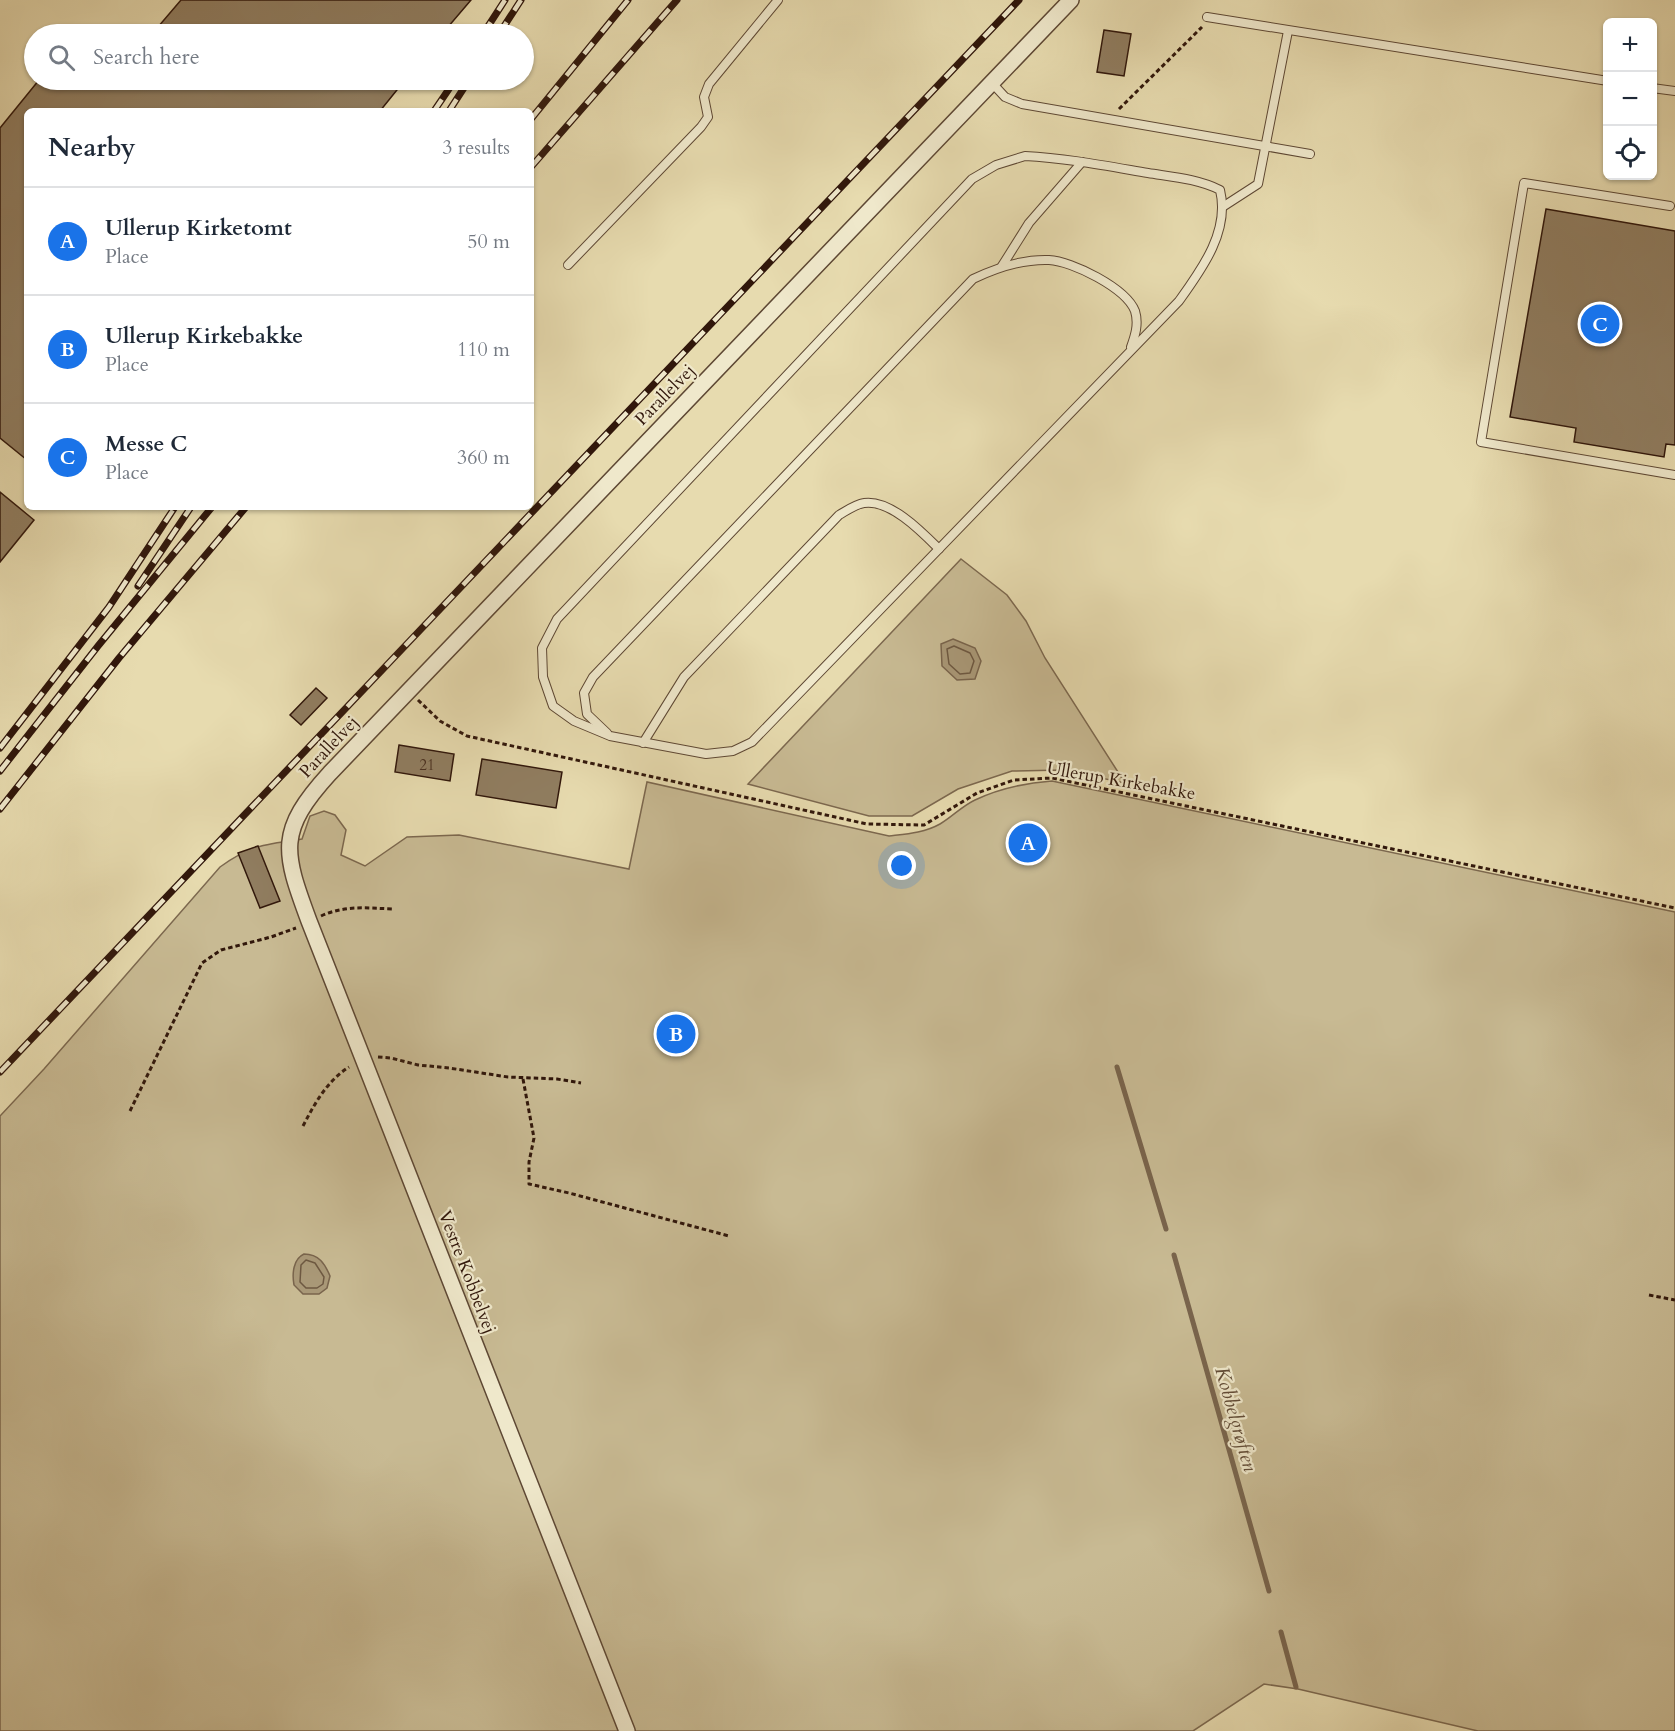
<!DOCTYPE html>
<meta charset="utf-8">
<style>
body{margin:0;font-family:Cardo,serif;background:#f2f2f3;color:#1f2937}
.controls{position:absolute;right:18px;top:18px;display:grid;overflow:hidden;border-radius:9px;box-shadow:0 2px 4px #0004}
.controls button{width:54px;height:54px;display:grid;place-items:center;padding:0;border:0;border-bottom:2px solid #e0e1e3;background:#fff;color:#1f2937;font:30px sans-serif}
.you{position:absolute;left:902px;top:866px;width:21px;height:21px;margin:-15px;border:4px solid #fff;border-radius:50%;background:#1a73e8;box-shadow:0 0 0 9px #1a73e833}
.badge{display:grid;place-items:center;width:39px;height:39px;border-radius:50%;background:#1a73e8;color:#fff;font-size:20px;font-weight:700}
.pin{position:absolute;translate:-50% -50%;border:3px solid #fff;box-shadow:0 2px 6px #0006}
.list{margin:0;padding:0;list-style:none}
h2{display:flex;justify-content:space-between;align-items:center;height:78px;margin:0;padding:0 24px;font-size:26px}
h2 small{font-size:20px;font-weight:400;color:#747a83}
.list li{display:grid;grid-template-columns:39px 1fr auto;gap:18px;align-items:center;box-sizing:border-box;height:108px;padding:0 24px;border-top:2px solid #e0e1e3}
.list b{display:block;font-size:22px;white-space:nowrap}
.list p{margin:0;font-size:20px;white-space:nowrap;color:#747a83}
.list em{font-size:20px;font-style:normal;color:#747a83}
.icon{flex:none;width:33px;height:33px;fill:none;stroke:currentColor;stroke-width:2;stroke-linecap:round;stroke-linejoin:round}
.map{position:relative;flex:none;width:1675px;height:1731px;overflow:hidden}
.search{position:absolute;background:#fff;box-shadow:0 2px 4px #0004;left:24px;top:24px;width:510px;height:66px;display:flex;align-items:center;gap:15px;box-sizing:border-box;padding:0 21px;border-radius:33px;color:#747a83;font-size:22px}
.panel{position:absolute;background:#fff;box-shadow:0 2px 4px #0004;left:24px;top:108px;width:510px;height:402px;border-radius:9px}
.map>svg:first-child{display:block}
</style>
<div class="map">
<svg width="1675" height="1731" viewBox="0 0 1675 1731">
<rect width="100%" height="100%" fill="#e7dbaf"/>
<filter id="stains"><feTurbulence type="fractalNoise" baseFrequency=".00333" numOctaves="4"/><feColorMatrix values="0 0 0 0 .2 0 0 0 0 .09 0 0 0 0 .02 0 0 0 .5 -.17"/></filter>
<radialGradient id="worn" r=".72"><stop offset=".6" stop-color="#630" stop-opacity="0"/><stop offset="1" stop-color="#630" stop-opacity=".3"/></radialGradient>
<!-- green -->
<g fill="#c8ba93" stroke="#7c684f" stroke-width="1.5">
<path d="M 961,559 L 1007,595 L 1026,621 L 1045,658 L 1125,783 L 1062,770 L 1012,771 L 958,789 L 912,816 L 869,816 L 748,784 Z"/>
<path d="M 1052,781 L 1675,912 L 1675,1731 L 1478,1731 L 1298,1689 L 1264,1684 L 1193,1731 L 0,1731 L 0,1116 L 44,1069 L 220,867 C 250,845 266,844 302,839 L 310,816 L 324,811 L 335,815 L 346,830 L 341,855 L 365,866 L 407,837 L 459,835 L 629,869 L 647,782 L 889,836 C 906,834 924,833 940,824 C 952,817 962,806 975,800 C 1000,788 1025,783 1052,781 Z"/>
</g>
<!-- water -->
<g fill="#a99877" stroke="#79644c" stroke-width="1.5">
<path d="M 953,639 L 975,648 L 981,661 L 975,679 L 957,680 L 942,666 L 941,644 Z"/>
<path d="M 304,1254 C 319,1254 325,1264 330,1276 L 327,1288 L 319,1294 L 303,1294 L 294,1285 C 292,1274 293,1259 304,1254 Z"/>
</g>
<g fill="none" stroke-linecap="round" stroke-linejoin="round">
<!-- shore -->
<g stroke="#6d5841" stroke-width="1.5">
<path d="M 954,646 L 970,653 L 974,661 L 970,673 L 960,674 L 949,664 L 947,649 Z"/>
<path d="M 306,1260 L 315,1263 L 324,1277 L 323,1284 L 317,1288 L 306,1288 L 300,1282 L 301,1265 Z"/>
</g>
<!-- stream -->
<g stroke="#79644c" stroke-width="5">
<path d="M 1117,1067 L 1166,1229"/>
<path d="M 1174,1255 L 1269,1591"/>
<path d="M 1281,1632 L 1296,1687"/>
</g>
</g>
<!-- building -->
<g fill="#907d60" stroke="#31170b" stroke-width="1.5">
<path d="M 181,0 L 471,0 L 442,34 L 152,34 Z"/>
<path d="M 1104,30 L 1131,34 L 1124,76 L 1097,72 Z"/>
<path d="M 39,80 L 405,80 L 380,111 L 27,111 L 27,460 L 0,438 L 0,128 Z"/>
<path d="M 1546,209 L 1675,231 L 1675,445 L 1666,444 L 1664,457 L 1574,442 L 1576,428 L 1510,417 Z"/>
<path d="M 0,492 L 34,520 L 0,562 Z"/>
<path d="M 316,688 L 327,698 L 301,725 L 290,715 Z"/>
<path d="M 399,745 L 454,754 L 450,781 L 395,772 Z"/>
<path d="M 482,759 L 562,772 L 556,808 L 476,795 Z"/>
<path d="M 258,846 L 280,901 L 260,908 L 238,853 Z"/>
</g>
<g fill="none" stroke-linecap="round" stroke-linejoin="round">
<defs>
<g id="lane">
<path d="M 1207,17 L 1608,81"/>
<path d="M 992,83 L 1005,97 L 1022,104 L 1310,154"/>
<path d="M 1652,88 L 1675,91"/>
<path d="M 1025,156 C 1066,158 1107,166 1148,173 C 1173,177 1198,179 1220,190 C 1230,231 1202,269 1179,301 L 752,742 L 733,751 L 706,754 L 610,736 L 574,721 L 553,706 L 543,677 L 542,648 L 557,619 L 972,179 L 996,165 Z"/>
<path d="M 1224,206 L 1258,184 L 1288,31"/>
<path d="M 1670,206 L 1524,183 L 1481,442 L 1675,475"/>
<path d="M 568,265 L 701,127 L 708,117 L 704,97 L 709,84 L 778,0"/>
<path d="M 1002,266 L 1029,223 L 1082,162"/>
<path d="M 607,733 L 587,714 L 584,693 L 593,677 L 973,279 C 996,268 1022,259 1049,260 C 1072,261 1126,288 1135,311 C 1139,324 1135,336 1131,347"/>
<path d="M 643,743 L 684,677 L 839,515 C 846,511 856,504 864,503 C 890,499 922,532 939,549"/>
</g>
<path id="street" d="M 627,1731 L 309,921 C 283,851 277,831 330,773 L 1071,0"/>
</defs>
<!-- lane casing -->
<use href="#lane" stroke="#5e4834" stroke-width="10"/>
<!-- street casing -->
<use href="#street" stroke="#5e4834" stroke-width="18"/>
<!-- path -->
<g stroke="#31170b" stroke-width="3" stroke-dasharray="4.5 3" stroke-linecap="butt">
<path d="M 1119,109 L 1202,27"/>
<path d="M 418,700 L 440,721 L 467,736 L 867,824 L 924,825 L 977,793 L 1014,780 L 1052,778 L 1675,908"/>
<path d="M 321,916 C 345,905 367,908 393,909"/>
<path d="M 378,1057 L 391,1058 L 418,1065 L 449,1068 L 508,1077 L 557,1079 L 581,1083"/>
<path d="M 523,1079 L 534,1138 L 529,1162 L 529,1184 L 569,1193 L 729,1236"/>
<path d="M 130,1111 L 202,963 L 221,950 L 271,937 L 296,928"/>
<path d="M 303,1126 C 315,1103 327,1081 349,1067"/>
<path d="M 1649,1295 L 1675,1300"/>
</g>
<!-- lane -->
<use href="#lane" stroke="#efe8cb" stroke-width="8"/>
<!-- street -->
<use href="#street" stroke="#efe8cb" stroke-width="15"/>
<defs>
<g id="rail">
<path d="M 483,34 L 505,0"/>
<path d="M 499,34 L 521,0"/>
<path d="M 434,111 L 455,80"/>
<path d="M 449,111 L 469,80"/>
<path d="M 531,119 L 628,0"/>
<path d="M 531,167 L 677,0"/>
<path d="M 138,586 L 191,507"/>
<path d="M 0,748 L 109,607 L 175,507"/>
<path d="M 0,771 L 98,646 L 212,507"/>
<path d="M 0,809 L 119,658 L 246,507"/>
<path d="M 0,1072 L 1019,0"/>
</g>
</defs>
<!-- rail casing -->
<use href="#rail" stroke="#31170b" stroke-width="7"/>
<!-- rail -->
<use href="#rail" stroke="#efe8cb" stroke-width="4.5" stroke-dasharray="14" stroke-linecap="butt"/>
</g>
<g text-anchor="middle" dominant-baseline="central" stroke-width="4.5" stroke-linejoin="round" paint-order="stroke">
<!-- number labels -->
<g font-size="15" fill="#493020">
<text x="427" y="765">21</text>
</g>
<!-- street labels -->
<g font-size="18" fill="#31170b" stroke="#efe8cb">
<text transform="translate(665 395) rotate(-46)">Parallelvej</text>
<text transform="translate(329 747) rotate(-47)">Parallelvej</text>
<text transform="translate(1121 781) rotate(10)">Ullerup Kirkebakke</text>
<text transform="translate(467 1272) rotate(69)">Vestre Kobbelvej</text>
</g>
<!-- water labels -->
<g font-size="20" font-style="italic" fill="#614b36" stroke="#efe8cb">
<text transform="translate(1236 1419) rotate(74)">Kobbelgrøften</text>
</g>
</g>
<rect width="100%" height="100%" filter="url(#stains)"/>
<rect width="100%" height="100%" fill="url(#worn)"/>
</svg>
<div class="controls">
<button>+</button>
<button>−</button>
<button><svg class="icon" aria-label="locate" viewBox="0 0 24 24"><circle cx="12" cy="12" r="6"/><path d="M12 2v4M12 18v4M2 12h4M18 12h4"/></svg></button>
</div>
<div class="you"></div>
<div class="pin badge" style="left:1028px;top:843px">A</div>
<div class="pin badge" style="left:676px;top:1034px">B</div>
<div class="pin badge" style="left:1600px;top:324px">C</div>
<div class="search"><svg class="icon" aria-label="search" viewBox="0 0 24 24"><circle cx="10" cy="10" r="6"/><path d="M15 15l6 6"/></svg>Search here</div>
<section class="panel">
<h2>Nearby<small>3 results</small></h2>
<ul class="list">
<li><span class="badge">A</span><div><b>Ullerup Kirketomt</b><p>Place</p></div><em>50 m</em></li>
<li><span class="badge">B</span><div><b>Ullerup Kirkebakke</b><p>Place</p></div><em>110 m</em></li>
<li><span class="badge">C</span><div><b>Messe C</b><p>Place</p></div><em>360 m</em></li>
</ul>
</section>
</div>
